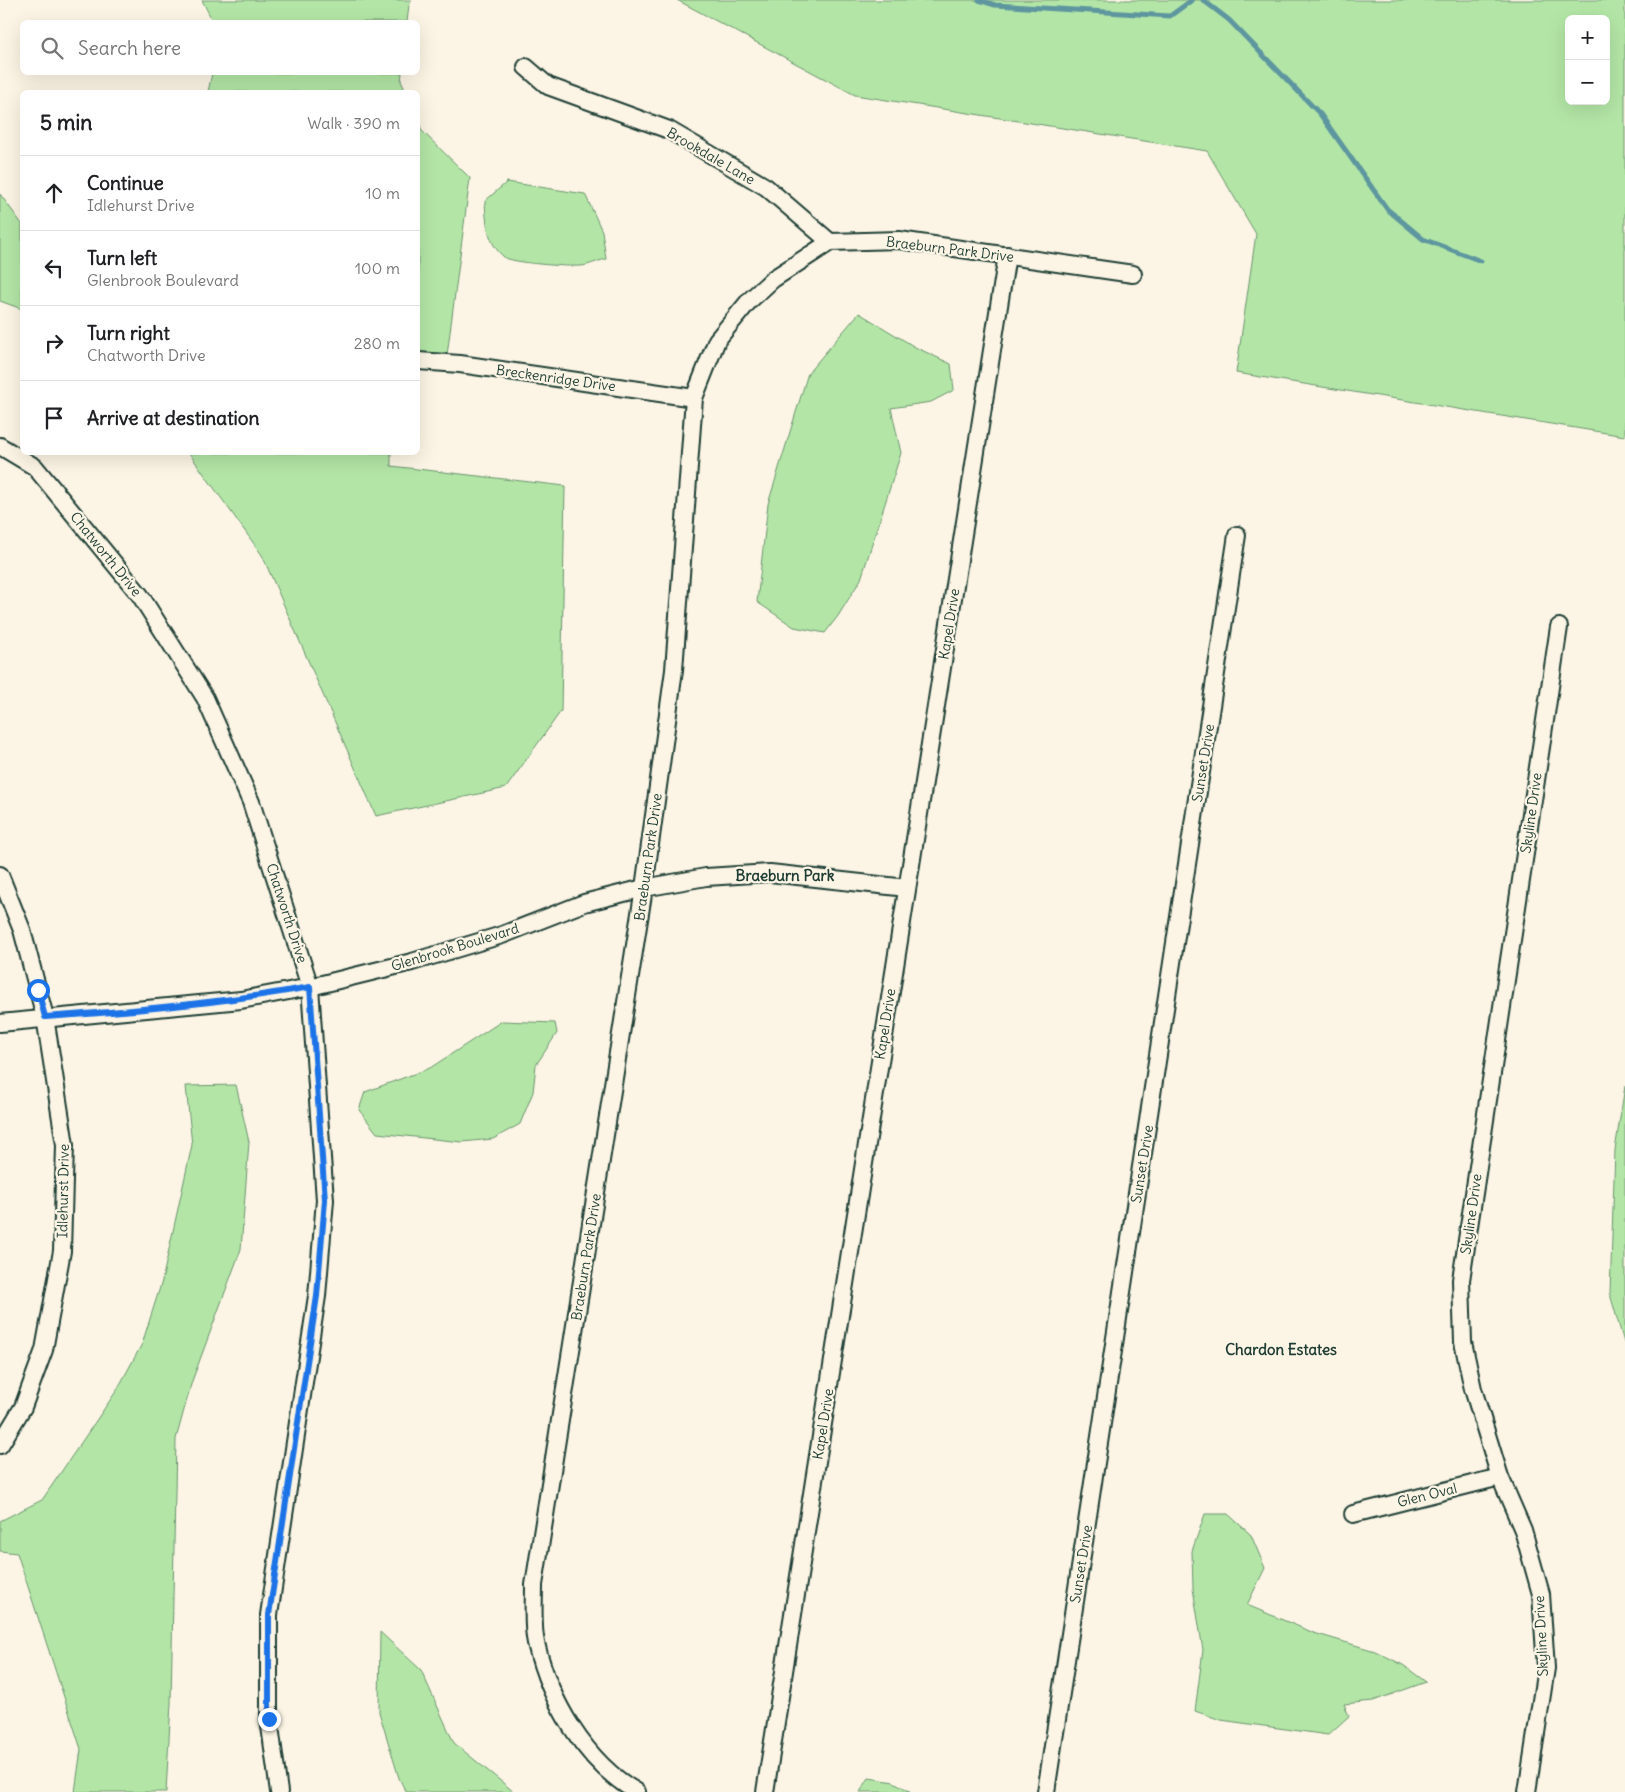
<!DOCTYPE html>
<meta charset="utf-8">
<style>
body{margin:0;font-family:Delius,sans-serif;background:#f6f6f6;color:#202124}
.controls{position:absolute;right:15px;top:15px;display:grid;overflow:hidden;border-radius:8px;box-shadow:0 5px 20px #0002}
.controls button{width:45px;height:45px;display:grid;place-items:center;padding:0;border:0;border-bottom:1px solid #e0e0e0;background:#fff;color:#202124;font:25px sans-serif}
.stop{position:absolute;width:15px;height:15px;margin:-11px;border:4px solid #1a73e8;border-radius:50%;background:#fff}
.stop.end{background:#1a73e8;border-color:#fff;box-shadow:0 1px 5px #0008}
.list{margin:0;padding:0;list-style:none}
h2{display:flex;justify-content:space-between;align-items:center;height:65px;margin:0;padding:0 20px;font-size:21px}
h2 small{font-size:16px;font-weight:400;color:#757577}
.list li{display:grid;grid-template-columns:32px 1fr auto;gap:15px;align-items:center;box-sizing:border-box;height:75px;padding:0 20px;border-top:1px solid #e0e0e0}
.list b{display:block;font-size:19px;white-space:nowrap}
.list p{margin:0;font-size:16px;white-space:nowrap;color:#757577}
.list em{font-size:16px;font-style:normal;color:#757577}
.icon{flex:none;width:28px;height:28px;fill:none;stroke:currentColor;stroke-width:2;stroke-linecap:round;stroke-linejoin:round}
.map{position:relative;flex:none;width:1625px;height:1792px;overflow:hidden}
.search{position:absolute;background:#fff;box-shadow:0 5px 20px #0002;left:20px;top:20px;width:400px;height:55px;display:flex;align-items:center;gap:12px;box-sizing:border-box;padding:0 18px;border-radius:8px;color:#757577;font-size:19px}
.panel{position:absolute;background:#fff;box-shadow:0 5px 20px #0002;left:20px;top:90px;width:400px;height:365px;border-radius:8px}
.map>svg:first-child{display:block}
</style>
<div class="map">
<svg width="1625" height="1792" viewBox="0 0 1625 1792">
<rect width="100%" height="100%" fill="#fcf5e5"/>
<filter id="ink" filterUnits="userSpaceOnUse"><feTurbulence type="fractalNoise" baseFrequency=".02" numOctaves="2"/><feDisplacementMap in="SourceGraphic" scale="10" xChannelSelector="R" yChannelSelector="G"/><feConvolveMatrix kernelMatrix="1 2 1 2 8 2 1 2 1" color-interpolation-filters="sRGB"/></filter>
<g filter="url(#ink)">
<!-- green -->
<g fill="#b3e6a6" stroke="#69926d" fill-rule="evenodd">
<path d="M 202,0 L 412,0 L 409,5 L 407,22 L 213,22 Z"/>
<path d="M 677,0 L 1625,0 L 1625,436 L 1236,373 L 1256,234 L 1207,151 L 855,95 ZM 1569,19 L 1606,19 L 1606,101 L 1569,101 Z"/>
<path d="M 212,73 L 402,73 L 401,81 L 406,92 L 208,92 Z"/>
<path d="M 418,120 L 422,131 L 470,178 L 446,363 L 418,361 Z"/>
<path d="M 507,182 L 585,194 L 602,231 L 606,259 C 597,261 588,266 580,266 C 569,267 511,263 504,257 C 487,243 486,221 485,201 Z"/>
<path d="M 0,194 L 22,224 L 22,309 L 0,301 Z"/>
<path d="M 859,313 L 915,347 L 951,364 L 954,390 L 931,402 L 891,408 L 901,453 L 861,579 L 838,616 L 825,633 L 794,627 L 757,602 L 768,504 L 808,373 Z"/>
<path d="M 189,453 L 391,453 L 391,466 L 565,486 L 561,711 L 506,788 L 376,816 L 262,555 Z"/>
<path d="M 502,1021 L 555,1023 L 557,1033 L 536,1065 L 533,1092 L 520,1124 L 493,1139 L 462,1142 L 377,1133 L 359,1110 L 365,1092 L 430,1068 Z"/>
<path d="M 236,1085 L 249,1142 L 241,1249 L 192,1381 L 176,1439 L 171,1703 L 166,1792 L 75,1792 L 81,1749 L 17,1553 L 0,1551 L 0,1521 L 42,1500 L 117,1390 L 142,1344 L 162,1281 L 192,1145 L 186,1086 Z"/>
<path d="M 1625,1086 L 1625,1346 L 1610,1294 L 1615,1150 Z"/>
<path d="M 1205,1514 L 1228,1514 L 1251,1535 L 1265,1568 L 1247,1605 L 1314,1633 L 1375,1651 L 1403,1665 L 1426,1682 L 1373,1701 L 1344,1704 L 1349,1716 L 1328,1735 L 1221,1720 L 1195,1711 L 1203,1650 L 1193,1589 L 1192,1551 Z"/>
<path d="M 380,1632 L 421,1670 L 454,1743 L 514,1792 L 406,1792 L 399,1778 L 379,1712 Z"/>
<path d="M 869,1778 L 894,1782 L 911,1792 L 860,1792 Z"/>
</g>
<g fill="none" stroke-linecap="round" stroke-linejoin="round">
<!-- stream -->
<g stroke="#5d969f" stroke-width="5">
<path d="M 979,0 L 995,5 L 1170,16 L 1192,0"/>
<path d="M 1203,0 L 1229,20 L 1320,114 L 1387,209 L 1423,239 L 1481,261"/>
</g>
<defs>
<g id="minor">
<path d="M 526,67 L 548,86 L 669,130 L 766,187 L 830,242"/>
<path d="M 418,361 L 460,364 L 694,398"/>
<path d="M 0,446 L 35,467 L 140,595 L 205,698 L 251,802 L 310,987 L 325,1200 L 317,1296 L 269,1615 L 269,1719 L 279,1792"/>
<path d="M 0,875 L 22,930 L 45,1017 L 65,1145 L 62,1251 L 44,1350 L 23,1407 L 0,1445"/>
<path d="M 0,1023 L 241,1000 L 310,987 L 412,962 L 502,935 L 584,903 L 644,888 L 706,877 L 770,873 L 907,888"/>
<path d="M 1353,1514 L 1500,1477"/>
<path d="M 637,1792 C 585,1763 549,1699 536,1643 C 532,1625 534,1604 534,1585 L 644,888 L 674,670 L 694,398 L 717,340 L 749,301 L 773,279 L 830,242 L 899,240 L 1133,274"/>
<path d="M 765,1792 L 1007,255"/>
<path d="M 1046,1792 L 1237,535"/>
<path d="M 1527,1792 L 1546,1668 L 1541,1594 L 1523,1530 L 1500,1477 L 1473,1389 L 1463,1342 L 1461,1280 L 1559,627"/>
</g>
</defs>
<!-- minor casing -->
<use href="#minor" stroke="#1f3d34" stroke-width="20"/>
<!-- minor -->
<use href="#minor" stroke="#fcf5e5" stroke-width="16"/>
</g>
</g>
<g fill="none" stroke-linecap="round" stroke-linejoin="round" filter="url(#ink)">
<!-- route -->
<path stroke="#1a73e8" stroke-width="6" d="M 38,990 L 45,1017 C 134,1011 222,1003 310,987 L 325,1200 L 317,1296 L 269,1615 L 269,1719"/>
</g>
<g text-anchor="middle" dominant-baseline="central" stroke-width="4.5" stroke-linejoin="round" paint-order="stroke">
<!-- street labels -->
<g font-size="14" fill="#1f3d34" stroke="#fcf5e5">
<text transform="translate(711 156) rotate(30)">Brookdale Lane</text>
<text transform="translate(950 249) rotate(7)">Braeburn Park Drive</text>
<text transform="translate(556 378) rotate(8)">Breckenridge Drive</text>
<text transform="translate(106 554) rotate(51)">Chatworth Drive</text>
<text transform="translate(949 624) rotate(-81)">Kapel Drive</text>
<text transform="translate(1203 763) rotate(-81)">Sunset Drive</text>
<text transform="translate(1531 813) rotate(-82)">Skyline Drive</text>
<text transform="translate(648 857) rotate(-82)">Braeburn Park Drive</text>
<text transform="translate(287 913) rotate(72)">Chatworth Drive</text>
<text transform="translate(455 947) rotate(-17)">Glenbrook Boulevard</text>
<text transform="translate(885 1024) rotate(-81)">Kapel Drive</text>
<text transform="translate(1142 1164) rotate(-81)">Sunset Drive</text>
<text transform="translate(63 1191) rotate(-89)">Idlehurst Drive</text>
<text transform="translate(1471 1214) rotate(-82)">Skyline Drive</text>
<text transform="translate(586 1257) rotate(-81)">Braeburn Park Drive</text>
<text transform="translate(823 1424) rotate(-81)">Kapel Drive</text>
<text transform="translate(1427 1495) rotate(-14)">Glen Oval</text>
<text transform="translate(1081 1564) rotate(-81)">Sunset Drive</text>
<text transform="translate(1541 1636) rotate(-93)">Skyline Drive</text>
</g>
<!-- neighbourhood labels -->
<g font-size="15" font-weight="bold" fill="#1f3d34" stroke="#fcf5e5">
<text x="785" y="875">Braeburn Park</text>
<text x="1281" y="1349">Chardon Estates</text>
</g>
</g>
</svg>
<div class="controls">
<button>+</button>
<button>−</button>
</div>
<div class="stop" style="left:38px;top:990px"></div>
<div class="stop end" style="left:269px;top:1719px"></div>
<div class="search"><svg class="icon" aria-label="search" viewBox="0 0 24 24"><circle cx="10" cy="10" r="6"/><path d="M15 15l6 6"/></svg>Search here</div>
<section class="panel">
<h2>5 min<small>Walk · 390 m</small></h2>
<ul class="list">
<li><svg class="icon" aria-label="ahead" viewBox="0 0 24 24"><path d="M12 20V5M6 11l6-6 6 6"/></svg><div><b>Continue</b><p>Idlehurst Drive</p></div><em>10 m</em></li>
<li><svg class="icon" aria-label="left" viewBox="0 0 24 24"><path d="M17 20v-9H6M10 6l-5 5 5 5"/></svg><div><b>Turn left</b><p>Glenbrook Boulevard</p></div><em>100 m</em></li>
<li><svg class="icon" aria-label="right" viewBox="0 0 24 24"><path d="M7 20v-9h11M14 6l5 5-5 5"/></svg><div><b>Turn right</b><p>Chatworth Drive</p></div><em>280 m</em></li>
<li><svg class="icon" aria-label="arrive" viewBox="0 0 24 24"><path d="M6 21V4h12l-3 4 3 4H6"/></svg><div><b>Arrive at destination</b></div></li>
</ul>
</section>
</div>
